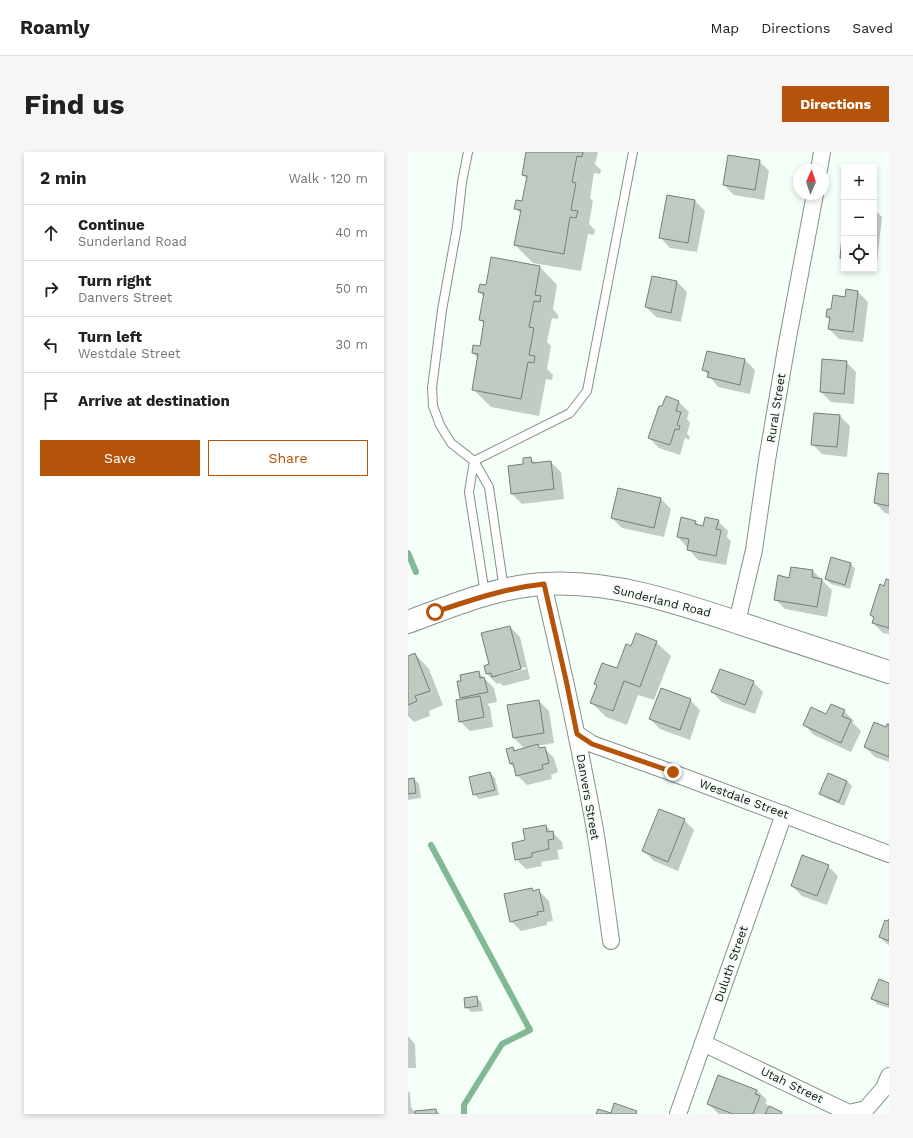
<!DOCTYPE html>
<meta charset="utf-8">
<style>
body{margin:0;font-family:"Work Sans",sans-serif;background:#f6f6f6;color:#202124}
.controls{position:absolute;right:12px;top:12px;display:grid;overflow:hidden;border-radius:0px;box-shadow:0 2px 6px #0003}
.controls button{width:36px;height:36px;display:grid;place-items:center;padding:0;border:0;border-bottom:1px solid #e0e0e0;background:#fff;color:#202124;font:20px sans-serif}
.compass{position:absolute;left:385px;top:12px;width:36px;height:36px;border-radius:50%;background:#fff;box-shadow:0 2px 6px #0003;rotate:3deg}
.stop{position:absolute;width:12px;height:12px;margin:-9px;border:3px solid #b45309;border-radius:50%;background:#fff}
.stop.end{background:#b45309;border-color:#fff;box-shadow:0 1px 4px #0008}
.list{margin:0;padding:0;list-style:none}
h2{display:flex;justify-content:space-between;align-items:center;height:52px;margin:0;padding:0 16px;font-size:17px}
h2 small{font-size:13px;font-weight:400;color:#757577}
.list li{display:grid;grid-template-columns:26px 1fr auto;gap:12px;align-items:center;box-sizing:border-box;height:56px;padding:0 16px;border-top:1px solid #e0e0e0}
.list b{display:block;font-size:15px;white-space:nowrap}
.list p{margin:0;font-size:13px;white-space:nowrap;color:#757577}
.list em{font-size:13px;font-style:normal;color:#757577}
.actions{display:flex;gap:8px;padding:12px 16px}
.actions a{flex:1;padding:9px 0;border:1px solid #b45309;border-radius:0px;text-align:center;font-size:14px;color:#b45309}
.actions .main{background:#b45309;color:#fff}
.icon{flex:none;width:22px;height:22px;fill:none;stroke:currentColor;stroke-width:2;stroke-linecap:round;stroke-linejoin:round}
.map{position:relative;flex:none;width:481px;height:962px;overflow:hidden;border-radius:0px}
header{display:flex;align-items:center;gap:24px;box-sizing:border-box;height:56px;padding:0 20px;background:#fff;border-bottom:1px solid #e0e0e0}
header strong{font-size:19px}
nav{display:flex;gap:22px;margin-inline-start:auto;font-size:14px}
.intro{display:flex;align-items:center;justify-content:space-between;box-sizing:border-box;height:96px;padding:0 24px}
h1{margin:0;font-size:28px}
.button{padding:10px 18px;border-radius:0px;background:#b45309;color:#fff;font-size:14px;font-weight:700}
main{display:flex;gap:24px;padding:0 24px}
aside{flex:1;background:#fff;border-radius:0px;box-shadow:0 2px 6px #0003}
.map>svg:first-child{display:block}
</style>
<header>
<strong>Roamly</strong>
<nav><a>Map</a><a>Directions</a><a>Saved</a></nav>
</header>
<div class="intro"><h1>Find us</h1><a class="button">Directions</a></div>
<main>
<aside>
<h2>2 min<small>Walk · 120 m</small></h2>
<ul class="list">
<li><svg class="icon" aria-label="ahead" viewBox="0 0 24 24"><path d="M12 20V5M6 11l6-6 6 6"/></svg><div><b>Continue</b><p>Sunderland Road</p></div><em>40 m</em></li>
<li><svg class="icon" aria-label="right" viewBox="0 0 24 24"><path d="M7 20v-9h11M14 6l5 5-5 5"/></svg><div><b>Turn right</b><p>Danvers Street</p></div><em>50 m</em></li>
<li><svg class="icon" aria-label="left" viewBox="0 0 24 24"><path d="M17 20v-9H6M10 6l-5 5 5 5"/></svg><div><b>Turn left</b><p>Westdale Street</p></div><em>30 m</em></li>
<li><svg class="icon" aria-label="arrive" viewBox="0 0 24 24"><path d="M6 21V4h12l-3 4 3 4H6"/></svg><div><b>Arrive at destination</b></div></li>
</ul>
<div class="actions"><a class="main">Save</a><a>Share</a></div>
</aside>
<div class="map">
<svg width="481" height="962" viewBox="0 0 481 962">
<rect width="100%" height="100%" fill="#f3fff7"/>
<!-- shadow -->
<g fill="#0003" fill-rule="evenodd">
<path d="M 119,0 L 190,0 L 187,12 L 193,18 L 192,22 L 186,21 L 182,46 L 185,49 L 181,72 L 187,78 L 186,83 L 180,82 L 173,119 L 125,111 L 107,93 L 113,62 L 107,56 L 115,50 L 119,27 L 115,23 Z"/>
<path d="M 351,9 L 361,19 L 356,48 L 326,43 L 316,33 Z"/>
<path d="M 287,49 L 297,59 L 289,100 L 262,96 L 252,85 Z"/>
<path d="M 466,57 L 474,65 L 468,119 L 451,117 L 466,117 Z"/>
<path d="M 132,115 L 149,133 L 145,157 L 150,163 L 150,167 L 144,166 L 139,190 L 143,194 L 139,217 L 145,223 L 144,228 L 138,227 L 131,264 L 83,255 L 65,237 L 70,207 L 65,201 L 73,195 L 77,172 L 72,168 L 76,145 L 71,140 L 79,135 Z"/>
<path d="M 269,130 L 279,140 L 273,170 L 248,165 L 238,155 Z"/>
<path d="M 450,140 L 460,150 L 455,190 L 431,187 L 421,177 L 423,168 L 419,165 L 438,146 Z"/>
<path d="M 299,200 L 337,208 L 347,218 L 342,242 L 310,235 L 296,218 Z"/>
<path d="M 438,210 L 448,220 L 446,252 L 423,250 L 413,240 Z"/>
<path d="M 258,245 L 271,250 L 281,260 L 279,267 L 282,271 L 279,282 L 282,285 L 281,288 L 277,286 L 272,303 L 251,296 L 241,286 Z"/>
<path d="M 432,264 L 442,274 L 439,305 L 414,302 L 404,292 Z"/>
<path d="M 122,306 L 128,312 L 143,310 L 153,320 L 156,347 L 114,352 L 104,342 L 116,313 Z"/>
<path d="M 481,323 L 481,362 L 477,361 L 467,351 Z"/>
<path d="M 253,347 L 263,357 L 256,385 L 214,376 L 204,366 Z"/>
<path d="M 287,369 L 292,375 L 296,375 L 310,369 L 320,379 L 319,385 L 323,389 L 318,413 L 290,408 L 270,385 Z"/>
<path d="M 443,412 L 447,417 L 442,437 L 423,432 L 418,427 Z"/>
<path d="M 405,419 L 424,438 L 419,465 L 377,457 L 367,447 L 382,427 Z"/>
<path d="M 481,429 L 481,482 L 475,481 L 465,471 L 466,467 L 463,463 L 476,435 Z"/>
<path d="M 102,475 L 112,485 L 122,527 L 95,534 L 92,531 L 89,532 L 79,522 L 82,513 ZM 118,515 L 118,517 L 90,524 L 90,522 Z"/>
<path d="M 248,490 L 263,504 L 246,548 L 230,543 L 219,573 L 198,565 L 183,550 L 190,534 L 187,532 L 209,517 L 224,495 Z"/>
<path d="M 7,502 L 21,517 L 35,553 L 21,559 L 22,564 L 6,570 L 0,564 L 0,505 Z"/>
<path d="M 70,520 L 86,536 L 89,550 L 79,552 L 82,555 L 85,575 L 62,579 L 52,569 L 56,548 L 53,546 L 54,529 Z"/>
<path d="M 345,530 L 355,540 L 347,562 L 314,550 L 304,540 Z"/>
<path d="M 282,548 L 292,558 L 282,588 L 252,577 L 242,567 Z"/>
<path d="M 131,549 L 141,559 L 146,591 L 129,594 L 133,597 L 136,596 L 146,606 L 150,620 L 143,623 L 144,627 L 119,633 L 109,623 L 107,616 L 102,612 L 105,596 L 108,599 L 117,597 L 106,586 Z"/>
<path d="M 436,559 L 446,569 L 445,571 L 453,579 L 443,600 L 406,583 L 396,573 L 419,563 Z"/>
<path d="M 481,573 L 481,610 L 467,605 L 457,595 Z"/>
<path d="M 82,621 L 87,626 L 91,643 L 71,647 L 66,642 Z"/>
<path d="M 421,622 L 439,629 L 444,634 L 436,654 L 418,646 L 413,641 Z"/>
<path d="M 6,627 L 11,632 L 13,646 L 0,648 L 0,628 Z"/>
<path d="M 276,668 L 286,678 L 270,719 L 246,709 L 236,699 Z"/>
<path d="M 138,674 L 154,690 L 155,697 L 149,698 L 151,707 L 133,710 L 134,714 L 118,717 L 108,707 Z"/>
<path d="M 420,714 L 430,724 L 419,753 L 394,744 L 384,734 Z"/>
<path d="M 124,737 L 126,740 L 131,739 L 141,749 L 145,769 L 139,770 L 139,773 L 113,779 L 103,769 Z"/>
<path d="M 481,770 L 481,794 L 472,785 Z"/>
<path d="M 481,832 L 481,856 L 469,852 L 465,847 Z"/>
<path d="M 68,845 L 73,850 L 75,859 L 63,860 L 58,855 Z"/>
<path d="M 0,884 L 7,892 L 8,916 L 0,916 Z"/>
<path d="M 349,938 L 359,948 L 357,951 L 362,955 L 375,962 L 311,962 L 300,952 Z"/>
<path d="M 0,939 L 2,941 L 3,955 L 7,960 L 28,958 L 32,962 L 0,962 Z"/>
</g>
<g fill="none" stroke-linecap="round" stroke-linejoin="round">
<!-- stream -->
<g stroke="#82b995" stroke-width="6">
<path d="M 0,401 L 8,420"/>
<path d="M 23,693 L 122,878 L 94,892 L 56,953 L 56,962"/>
</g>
</g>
<!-- building -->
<g fill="#bdcbc1" stroke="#737f77">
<path d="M 118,0 L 175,0 L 174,5 L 169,4 L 164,30 L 168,31 L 163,58 L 170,59 L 168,66 L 162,65 L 156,102 L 106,93 L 113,58 L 106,57 L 108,48 L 114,49 L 119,24 L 114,23 Z"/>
<path d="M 320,3 L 352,8 L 347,38 L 315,33 Z"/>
<path d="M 259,43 L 287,48 L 280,91 L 251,86 Z"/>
<path d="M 435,74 L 436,74 L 436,107 L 432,106 Z"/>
<path d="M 83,105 L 132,114 L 127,143 L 133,144 L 132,150 L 126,149 L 121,175 L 126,176 L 121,203 L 127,204 L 126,211 L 120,210 L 113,247 L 64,238 L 70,202 L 64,201 L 65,193 L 72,194 L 76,169 L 71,168 L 76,141 L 70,140 L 72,132 L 78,133 Z"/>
<path d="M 244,124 L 269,129 L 263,161 L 237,155 Z"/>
<path d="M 438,137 L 450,139 L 445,180 L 420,177 L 422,165 L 418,165 L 419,157 L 423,157 L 425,143 L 437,145 Z"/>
<path d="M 299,199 L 337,207 L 332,233 L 299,225 L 301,220 L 294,218 Z"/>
<path d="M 414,207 L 439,209 L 436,242 L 412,240 Z"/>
<path d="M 258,244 L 271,249 L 268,259 L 273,260 L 269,273 L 272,274 L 271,278 L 267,277 L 262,293 L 240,286 L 251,254 L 254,254 Z"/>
<path d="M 406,261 L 432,263 L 429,295 L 403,293 Z"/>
<path d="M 123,305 L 124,311 L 143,309 L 146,337 L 103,342 L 100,314 L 115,312 L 115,306 Z"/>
<path d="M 470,321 L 481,322 L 481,354 L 466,351 Z"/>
<path d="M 210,336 L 253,346 L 246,376 L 203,366 Z"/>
<path d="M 273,365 L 288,369 L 287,372 L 295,374 L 297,365 L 311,368 L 308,377 L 313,378 L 308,404 L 279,398 L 281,387 L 269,385 Z"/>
<path d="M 423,405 L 443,411 L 437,433 L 417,427 Z"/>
<path d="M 383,415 L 405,418 L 404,425 L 414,427 L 409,455 L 366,448 L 370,423 L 381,426 Z"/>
<path d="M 478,427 L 481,428 L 481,476 L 464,471 L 466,465 L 462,463 L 472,432 L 476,434 Z"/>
<path d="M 102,474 L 113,517 L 84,525 L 83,521 L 78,522 L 76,514 L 81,512 L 73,481 Z"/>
<path d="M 228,481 L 249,489 L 232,535 L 216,529 L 205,559 L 182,551 L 189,533 L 186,532 L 194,511 L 209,516 L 218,492 L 223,494 Z"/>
<path d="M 7,501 L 22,539 L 7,544 L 9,549 L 0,553 L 0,504 Z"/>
<path d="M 312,517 L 346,529 L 337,553 L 303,540 Z"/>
<path d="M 71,519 L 72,526 L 76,525 L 80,540 L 52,546 L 49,529 L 53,529 L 52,523 Z"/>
<path d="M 253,536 L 283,547 L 272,578 L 241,567 Z"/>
<path d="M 72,544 L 76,565 L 51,570 L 48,548 Z"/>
<path d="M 131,548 L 136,581 L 105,586 L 99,553 Z"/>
<path d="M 423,552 L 437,558 L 434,564 L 443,568 L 433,591 L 395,573 L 403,555 L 418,562 Z"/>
<path d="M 466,570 L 478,575 L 479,572 L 481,572 L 481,605 L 456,595 Z"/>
<path d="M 130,592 L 131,596 L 137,595 L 141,611 L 134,613 L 135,617 L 108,624 L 105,611 L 102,612 L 98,597 L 105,595 L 106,599 Z"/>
<path d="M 82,620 L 87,638 L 65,643 L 61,625 Z"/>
<path d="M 420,621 L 439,629 L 431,650 L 411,642 Z"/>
<path d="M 6,626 L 8,641 L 0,642 L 0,627 Z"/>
<path d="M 251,657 L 277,667 L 260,710 L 234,699 Z"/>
<path d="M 138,673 L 139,680 L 145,679 L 146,687 L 140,688 L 141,697 L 124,701 L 124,705 L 107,708 L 104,691 L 117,688 L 115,677 Z"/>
<path d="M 394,703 L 421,713 L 409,744 L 383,734 Z"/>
<path d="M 124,736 L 125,739 L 131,737 L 136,759 L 129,760 L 130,763 L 102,770 L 96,742 Z"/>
<path d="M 481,767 L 481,789 L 471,785 L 477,768 L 480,769 Z"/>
<path d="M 471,827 L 481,831 L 481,853 L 463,847 Z"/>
<path d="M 69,844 L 70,854 L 57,856 L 56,846 Z"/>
<path d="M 310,923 L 349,938 L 347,942 L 352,944 L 345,962 L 325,962 L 299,952 Z"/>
<path d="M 206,951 L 229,959 L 228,962 L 188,962 L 190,957 L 203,961 Z"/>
<path d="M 361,954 L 374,960 L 373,962 L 357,962 Z"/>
<path d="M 28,957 L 29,962 L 7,962 L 7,959 Z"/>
</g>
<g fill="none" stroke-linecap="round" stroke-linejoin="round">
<defs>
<g id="service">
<path d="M 60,0 L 54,30 L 49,75 L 34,158 L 24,236 L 25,254 L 32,273 L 43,291 L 66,309 L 81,335 L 96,438"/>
<path d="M 66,309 L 162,261 L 179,239 L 225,0"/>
<path d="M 66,309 L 61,340 L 77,442"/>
</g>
<g id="minor">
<path d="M 411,18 L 414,0"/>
<path d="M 135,432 C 154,513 172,595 187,678 C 193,714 198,752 203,789"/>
<path d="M 329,470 L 346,398 L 359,308 L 379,191 L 407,42"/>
<path d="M 169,582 L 184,592 L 265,621 L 481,702"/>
<path d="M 295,891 L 441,961 L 458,957 L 476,936 L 481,924"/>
<path d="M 270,962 L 376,662"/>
</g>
<path id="primary" d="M 0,470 C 43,454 90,434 137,432 C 204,428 271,451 334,472 C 383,488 432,504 481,520"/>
</defs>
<!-- service casing -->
<use href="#service" stroke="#849188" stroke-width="10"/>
<!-- minor casing -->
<use href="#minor" stroke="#849188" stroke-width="18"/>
<!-- primary casing -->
<use href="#primary" stroke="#849188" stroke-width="24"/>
<!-- service -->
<use href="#service" stroke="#fff" stroke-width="8"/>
<!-- minor -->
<use href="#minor" stroke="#fff" stroke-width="16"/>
<!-- primary -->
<use href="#primary" stroke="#fff" stroke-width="22"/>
</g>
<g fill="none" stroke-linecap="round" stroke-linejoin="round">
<!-- route -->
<path stroke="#b45309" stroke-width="5" d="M 27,460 C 63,448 98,436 136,432 L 158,528 L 169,582 L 184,592 L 265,620"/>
</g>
<g text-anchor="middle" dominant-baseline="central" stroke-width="3" stroke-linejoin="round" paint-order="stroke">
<!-- street labels -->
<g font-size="12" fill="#0f1411" stroke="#f3fff7">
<text transform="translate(368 256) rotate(-81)">Rural Street</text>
<text transform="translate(254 449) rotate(14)">Sunderland Road</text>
<text transform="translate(180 645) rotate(80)">Danvers Street</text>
<text transform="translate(336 647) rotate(20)">Westdale Street</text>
<text transform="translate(323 812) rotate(-71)">Duluth Street</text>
<text transform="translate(384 933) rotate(26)">Utah Street</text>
</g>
</g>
</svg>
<div class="controls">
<button>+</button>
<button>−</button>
<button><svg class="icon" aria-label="locate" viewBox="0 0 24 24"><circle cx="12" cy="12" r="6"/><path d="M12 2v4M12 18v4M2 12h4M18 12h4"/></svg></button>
</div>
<svg class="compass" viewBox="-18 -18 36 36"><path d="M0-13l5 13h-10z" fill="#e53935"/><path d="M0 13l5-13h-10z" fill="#757577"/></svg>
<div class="stop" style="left:27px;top:460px"></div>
<div class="stop end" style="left:265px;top:620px"></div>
</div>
</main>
